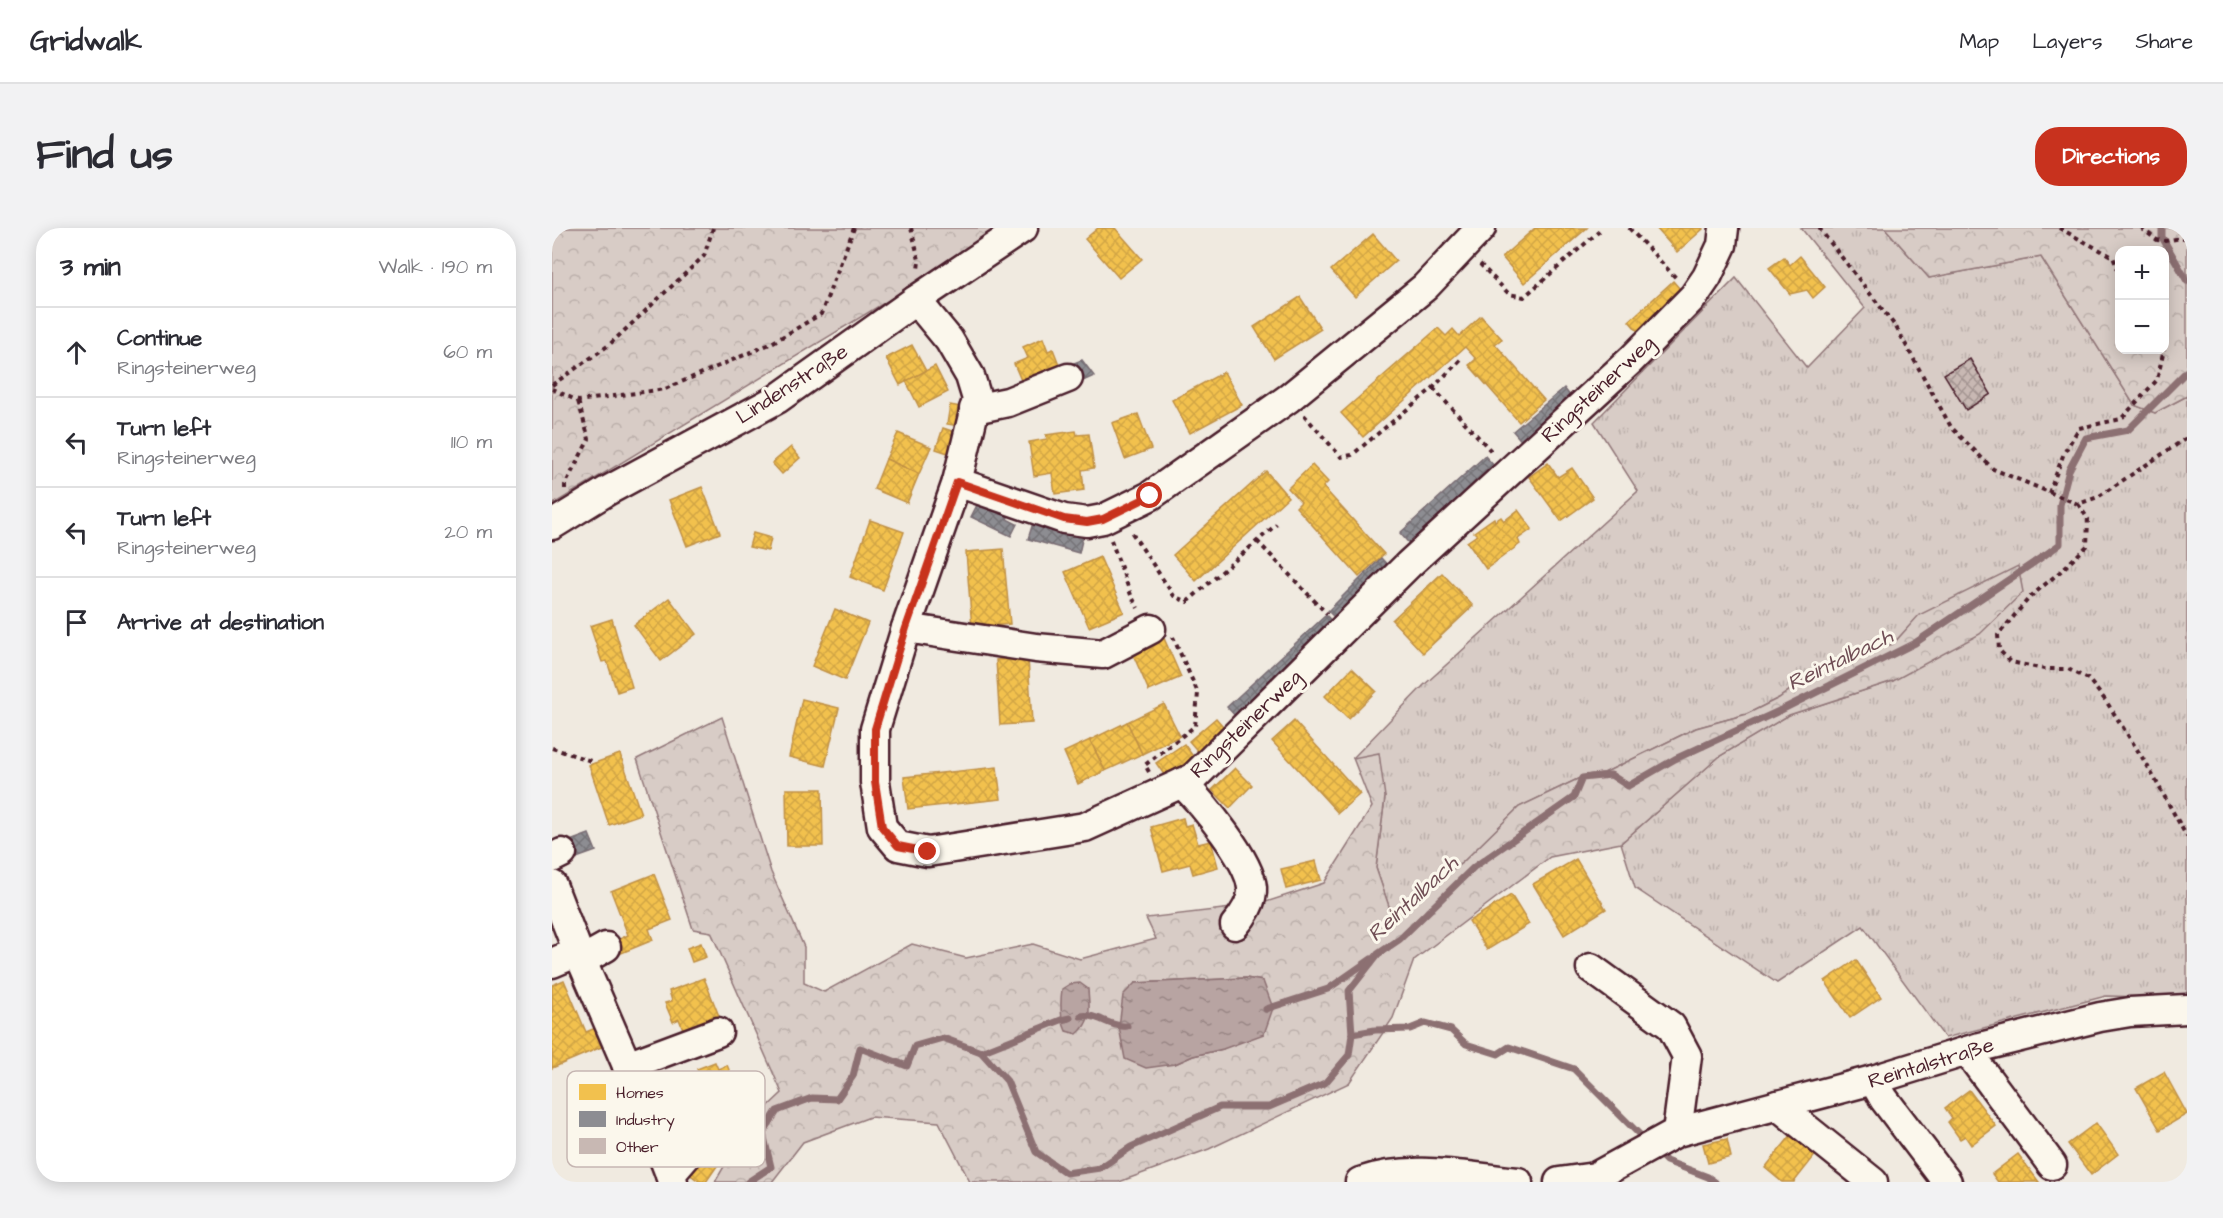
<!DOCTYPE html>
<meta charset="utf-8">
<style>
body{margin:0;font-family:"Architects Daughter",sans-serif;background:#f2f2f3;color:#2b2b33}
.controls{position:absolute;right:18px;top:18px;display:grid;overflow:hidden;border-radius:12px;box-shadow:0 3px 15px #0003}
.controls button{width:54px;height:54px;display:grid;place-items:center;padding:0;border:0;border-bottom:2px solid #e1e1e2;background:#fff;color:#2b2b33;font:30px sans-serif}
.stop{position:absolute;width:18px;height:18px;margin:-14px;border:4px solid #c8321e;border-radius:50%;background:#fff}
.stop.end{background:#c8321e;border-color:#fff;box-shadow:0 2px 6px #0008}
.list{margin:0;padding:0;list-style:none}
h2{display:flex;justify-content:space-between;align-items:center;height:78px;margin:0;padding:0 24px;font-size:26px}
h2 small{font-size:20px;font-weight:400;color:#7c7c81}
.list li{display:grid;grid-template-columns:39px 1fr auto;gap:18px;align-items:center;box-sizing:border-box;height:90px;padding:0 24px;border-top:2px solid #e1e1e2}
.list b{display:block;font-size:22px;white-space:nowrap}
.list p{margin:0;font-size:20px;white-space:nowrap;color:#7c7c81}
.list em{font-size:20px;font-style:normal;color:#7c7c81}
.icon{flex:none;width:33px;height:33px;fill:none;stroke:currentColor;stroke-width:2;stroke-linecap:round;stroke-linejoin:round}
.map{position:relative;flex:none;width:1635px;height:954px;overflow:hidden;border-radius:24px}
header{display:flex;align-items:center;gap:36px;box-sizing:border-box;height:84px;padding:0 30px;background:#fff;border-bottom:2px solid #e1e1e2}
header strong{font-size:28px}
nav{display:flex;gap:33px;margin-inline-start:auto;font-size:21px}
.intro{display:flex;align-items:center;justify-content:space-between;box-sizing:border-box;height:144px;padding:0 36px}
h1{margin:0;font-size:42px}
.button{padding:15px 27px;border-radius:24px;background:#c8321e;color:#fff;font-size:21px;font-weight:700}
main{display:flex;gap:36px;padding:0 36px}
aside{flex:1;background:#fff;border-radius:24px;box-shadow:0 3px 15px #0003}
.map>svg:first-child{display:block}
</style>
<header>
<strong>Gridwalk</strong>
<nav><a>Map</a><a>Layers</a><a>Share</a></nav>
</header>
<div class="intro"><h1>Find us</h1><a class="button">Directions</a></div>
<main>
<aside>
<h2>3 min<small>Walk · 190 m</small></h2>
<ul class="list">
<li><svg class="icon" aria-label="ahead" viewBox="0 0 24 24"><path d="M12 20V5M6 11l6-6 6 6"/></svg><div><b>Continue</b><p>Ringsteinerweg</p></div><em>60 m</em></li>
<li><svg class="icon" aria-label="left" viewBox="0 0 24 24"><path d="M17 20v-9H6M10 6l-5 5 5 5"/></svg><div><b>Turn left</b><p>Ringsteinerweg</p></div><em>110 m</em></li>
<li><svg class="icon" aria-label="left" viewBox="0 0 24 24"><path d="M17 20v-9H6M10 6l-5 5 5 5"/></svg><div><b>Turn left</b><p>Ringsteinerweg</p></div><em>20 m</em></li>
<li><svg class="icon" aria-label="arrive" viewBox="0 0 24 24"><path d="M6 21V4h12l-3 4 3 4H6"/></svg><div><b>Arrive at destination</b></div></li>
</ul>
</aside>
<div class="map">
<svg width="1635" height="954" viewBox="0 0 1635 954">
<defs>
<pattern id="grass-tufts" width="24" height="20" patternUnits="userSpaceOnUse" patternTransform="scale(1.5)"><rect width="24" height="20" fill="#d8ccc6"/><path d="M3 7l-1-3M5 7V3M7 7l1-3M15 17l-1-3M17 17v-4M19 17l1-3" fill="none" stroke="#bbafaa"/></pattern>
<pattern id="forest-crowns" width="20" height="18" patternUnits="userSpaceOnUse" patternTransform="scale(1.5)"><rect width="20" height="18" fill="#d8ccc6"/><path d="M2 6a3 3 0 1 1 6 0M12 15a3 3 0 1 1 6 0" fill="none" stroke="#bbafaa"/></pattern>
<pattern id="water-ripples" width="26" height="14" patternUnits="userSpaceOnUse" patternTransform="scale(1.5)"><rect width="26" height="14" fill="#b8a4a2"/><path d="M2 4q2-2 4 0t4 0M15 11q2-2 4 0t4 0" fill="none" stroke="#988584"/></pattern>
<pattern id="homes-cross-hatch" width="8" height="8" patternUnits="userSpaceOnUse" patternTransform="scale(1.5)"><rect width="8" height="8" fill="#f2c14e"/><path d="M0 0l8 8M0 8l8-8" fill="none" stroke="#d1a544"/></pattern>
<pattern id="industry-cross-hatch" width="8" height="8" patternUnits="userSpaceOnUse" patternTransform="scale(1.5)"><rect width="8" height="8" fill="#8d8d92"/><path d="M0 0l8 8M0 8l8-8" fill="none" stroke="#757377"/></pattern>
<pattern id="building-cross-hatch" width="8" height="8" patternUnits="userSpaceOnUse" patternTransform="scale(1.5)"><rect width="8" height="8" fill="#c8b8b3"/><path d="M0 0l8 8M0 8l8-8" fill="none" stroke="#a49592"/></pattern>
</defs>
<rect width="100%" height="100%" fill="#f0eae0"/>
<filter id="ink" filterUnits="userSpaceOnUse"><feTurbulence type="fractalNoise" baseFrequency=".0167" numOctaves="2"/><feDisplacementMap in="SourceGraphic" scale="12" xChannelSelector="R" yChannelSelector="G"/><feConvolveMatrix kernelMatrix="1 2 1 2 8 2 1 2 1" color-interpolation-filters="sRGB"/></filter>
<g filter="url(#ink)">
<!-- grass -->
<path fill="url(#grass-tufts)" stroke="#917678" stroke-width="1.5" d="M 1249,0 L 1333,0 L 1377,50 L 1489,29 L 1582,177 L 1603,185 L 1635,168 L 1635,770 L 1554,768 L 1393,810 L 1311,698 L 1225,755 L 1083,660 L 1069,615 L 1168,528 L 1237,487 L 1341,453 L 1368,387 L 1341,416 L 1278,433 L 1227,470 L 1195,486 L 1144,500 L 1052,545 L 1034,547 L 967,579 L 910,635 L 839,685 L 824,640 L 833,569 L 801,530 L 872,457 L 1086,263 L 1042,194 L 1184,50 L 1255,140 L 1313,80 Z"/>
<!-- forest -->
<g fill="url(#forest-crowns)" stroke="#917678" stroke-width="1.5" fill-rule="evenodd">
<path d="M 0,0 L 455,0 L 0,277 Z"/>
<path d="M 1333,0 L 1635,0 L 1635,168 L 1603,185 L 1582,177 L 1489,29 L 1377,50 ZM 1568,22 L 1612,22 L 1612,122 L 1568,122 Z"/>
<path d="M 1466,338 L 1471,364 L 1428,406 L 1341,453 L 1237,487 L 1168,528 L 1069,615 L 998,629 L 862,732 L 841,790 L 797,855 L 657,921 L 567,954 L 418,954 L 387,894 L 318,889 L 251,914 L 220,954 L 163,954 L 196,897 L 230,865 L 159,704 L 141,701 L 85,531 L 170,489 L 219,644 L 252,719 L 252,755 L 272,764 L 360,716 L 414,730 L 481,716 L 528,731 L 604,711 L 594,690 L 705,677 L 772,655 L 820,579 L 801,530 L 827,525 L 833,569 L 824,640 L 839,684 L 910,635 L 967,579 L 1034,547 L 1052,545 L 1144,500 L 1195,486 L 1227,470 L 1278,433 L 1341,416 L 1367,387 ZM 694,750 L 711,753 L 671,821 L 641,828 L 623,836 L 583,755 Z"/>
</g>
<!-- water -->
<g fill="url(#water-ripples)" stroke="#8c6f72" stroke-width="1.5">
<path d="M 694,750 L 711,753 L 721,780 L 712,806 L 671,821 L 641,828 L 623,836 L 594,840 L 573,831 L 567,799 L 571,767 L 583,755 Z"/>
<path d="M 528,755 L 536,761 C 537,780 541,792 525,806 L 514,803 C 508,790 508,776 510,761 L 518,756 Z"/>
</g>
<!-- homes -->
<g fill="url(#homes-cross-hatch)" stroke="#c09044" stroke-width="1.5">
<path d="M 546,0 L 563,0 L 590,31 L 567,50 L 533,11 Z"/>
<path d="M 983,0 L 1035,0 L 972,55 L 950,29 Z"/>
<path d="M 1104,0 L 1150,0 L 1151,1 L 1125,24 Z"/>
<path d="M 821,6 L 844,33 L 803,69 L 779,42 Z"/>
<path d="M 1248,28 L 1273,59 L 1261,70 L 1255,62 L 1238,66 L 1217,40 L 1232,29 L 1238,37 Z"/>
<path d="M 1121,53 L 1133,67 L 1089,107 L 1077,93 Z"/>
<path d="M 748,69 L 769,101 L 722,131 L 702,99 Z"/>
<path d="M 929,88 L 950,111 L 943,116 L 992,172 L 967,194 L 917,137 L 924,131 L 913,119 L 811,209 L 789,185 L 886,100 L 894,108 L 901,101 L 907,108 Z"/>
<path d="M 491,110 L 496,123 L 501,121 L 510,144 L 472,159 L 462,136 L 476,130 L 471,119 Z"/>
<path d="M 360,117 L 374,143 L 348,157 L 334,130 Z"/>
<path d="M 383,138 L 396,164 L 367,179 L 354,153 Z"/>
<path d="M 672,144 L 690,177 L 638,205 L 620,172 Z"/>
<path d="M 398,177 L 415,180 L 412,199 L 395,196 Z"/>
<path d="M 586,186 L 599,221 L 573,231 L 560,195 Z"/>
<path d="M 391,200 L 409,206 L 402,227 L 384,221 Z"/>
<path d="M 524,203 L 525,207 L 537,206 L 542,240 L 530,242 L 532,262 L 503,266 L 500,245 L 482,248 L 477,214 L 495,211 L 494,207 Z"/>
<path d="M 346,205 L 379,219 L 367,246 L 334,231 Z"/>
<path d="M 239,219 L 248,230 L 230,246 L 220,235 Z"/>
<path d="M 334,231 L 367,246 L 355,275 L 322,261 Z"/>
<path d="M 996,235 L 1006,249 L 1020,240 L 1041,270 L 1009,293 L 977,249 Z"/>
<path d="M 760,237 L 776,254 L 771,259 L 832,326 L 807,349 L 744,279 L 749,274 L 736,260 Z"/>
<path d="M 714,243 L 736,269 L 644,353 L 621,327 Z"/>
<path d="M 150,259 L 168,305 L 135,318 L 117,272 Z"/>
<path d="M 966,282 L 980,301 L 966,311 L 968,316 L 934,341 L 915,314 L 925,307 L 922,304 L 942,290 L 943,293 L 949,289 L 952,293 Z"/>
<path d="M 318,292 L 352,304 L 331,362 L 298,349 Z"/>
<path d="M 201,305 L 219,310 L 216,323 L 197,319 Z"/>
<path d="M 451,321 L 458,396 L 420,400 L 414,324 Z"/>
<path d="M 548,329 L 572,384 L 537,399 L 513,344 Z"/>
<path d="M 890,345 L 921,378 L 871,425 L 840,392 Z"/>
<path d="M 117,370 L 144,406 L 109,433 L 82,397 Z"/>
<path d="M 283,381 L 316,395 L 293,452 L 260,438 Z"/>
<path d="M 60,391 L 80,459 L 65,464 L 55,433 L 50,434 L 38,398 Z"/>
<path d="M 611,408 L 629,449 L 597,463 L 579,422 Z"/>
<path d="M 476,430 L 480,495 L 448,497 L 444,432 Z"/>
<path d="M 800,440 L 824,463 L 796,491 L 773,468 Z"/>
<path d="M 250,471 L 287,480 L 273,538 L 237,529 Z"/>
<path d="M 612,476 L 628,508 L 590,526 L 575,494 Z"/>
<path d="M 664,490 L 676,504 L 649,527 L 637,513 Z"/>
<path d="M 742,493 L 808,566 L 786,585 L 720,513 Z"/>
<path d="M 575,494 L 590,526 L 553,543 L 538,512 Z"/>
<path d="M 538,512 L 553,543 L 526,556 L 512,524 Z"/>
<path d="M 632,516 L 643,531 L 615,551 L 604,535 Z"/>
<path d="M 68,526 L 89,586 L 57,597 L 37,537 Z"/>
<path d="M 445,539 L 449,571 L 356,581 L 352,549 Z"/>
<path d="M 683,540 L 700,557 L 678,580 L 660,562 Z"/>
<path d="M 234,561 L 270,561 L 271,618 L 235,618 Z"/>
<path d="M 631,590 L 633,598 L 640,596 L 646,616 L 659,613 L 666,639 L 641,646 L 638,636 L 611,643 L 599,599 Z"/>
<path d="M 1024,631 L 1054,681 L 1012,707 L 981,656 Z"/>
<path d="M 764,633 L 769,652 L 734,661 L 729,641 Z"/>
<path d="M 102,646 L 120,692 L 97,701 L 101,712 L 62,728 L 57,716 L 76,707 L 59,663 Z"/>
<path d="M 959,667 L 977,696 L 935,722 L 917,693 Z"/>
<path d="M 149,715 L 154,729 L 140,734 L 135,720 Z"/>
<path d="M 1304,732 L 1329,769 L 1298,790 L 1273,753 Z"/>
<path d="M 152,750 L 167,788 L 131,801 L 127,791 L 121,794 L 113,775 L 120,773 L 117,763 Z"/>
<path d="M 12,752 L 34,804 L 46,799 L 54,817 L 0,840 L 0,757 Z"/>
<path d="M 163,834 L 166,841 L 175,837 L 187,865 L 152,881 L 139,851 L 147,847 L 145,841 Z"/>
<path d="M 1612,844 L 1635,886 L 1608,902 L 1584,860 Z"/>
<path d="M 1417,862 L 1444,898 L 1419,917 L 1413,908 L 1408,911 L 1396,894 L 1400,890 L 1393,880 Z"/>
<path d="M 1544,895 L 1566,926 L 1539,947 L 1516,916 Z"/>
<path d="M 1244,901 L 1268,921 L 1242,954 L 1230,954 L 1213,940 Z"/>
<path d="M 160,911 L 176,922 L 154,954 L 148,954 L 136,945 Z"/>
<path d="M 1175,911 L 1179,929 L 1156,935 L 1151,916 Z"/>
<path d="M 1466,926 L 1487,954 L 1446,954 L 1440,946 Z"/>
</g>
<!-- industry -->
<g fill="url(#industry-cross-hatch)" stroke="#796c73" stroke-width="1.5">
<path d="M 530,132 L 542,148 L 520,158 L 512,139 Z"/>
<path d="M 1012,160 L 1022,173 L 972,216 L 961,203 Z"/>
<path d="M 933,228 L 945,241 L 860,319 L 848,305 Z"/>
<path d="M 427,273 L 457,287 L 455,291 L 465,296 L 459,308 L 419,289 Z"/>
<path d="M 481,295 L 531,308 L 527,325 L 476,311 Z"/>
<path d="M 829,330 L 841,343 L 788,395 L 776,383 Z"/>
<path d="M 774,387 L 785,399 L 686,491 L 675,479 Z"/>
<path d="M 37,606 L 44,623 L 16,633 L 10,616 Z"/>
</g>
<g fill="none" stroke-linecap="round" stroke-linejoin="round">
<!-- stream -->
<g stroke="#8c6f72" stroke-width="7">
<path d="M 1610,0 L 1610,9 L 1635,53"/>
<path d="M 714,781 L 776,761 L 819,731"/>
<path d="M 529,788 C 545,785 558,800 575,798"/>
<path d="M 800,806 L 823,802 L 858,801 L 873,795 L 899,802 L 914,816 L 946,826 L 957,819 L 1022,841 L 1093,912"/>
<path d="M 429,824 L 509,792 L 518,790"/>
<path d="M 1110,929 L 1114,933 L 1156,949 L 1163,954"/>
<path d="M 196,954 L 219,939 L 211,905 L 225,883 L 260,870 L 285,871 L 301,848 L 308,820 L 355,838 L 363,818 L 391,810 L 429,824 L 455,853 L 484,924 L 514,945 L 548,940 L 579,919 L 668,879 L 717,879 L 773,855 L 797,827 L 800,806 L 797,763 L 826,726 L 848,711 L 922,639 L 1022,569 L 1030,550 L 1059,547 L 1076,558 L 1123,531 L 1227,483 L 1363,415 L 1493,327 L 1508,316 L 1508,277 L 1517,242 L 1534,210 L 1576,202 L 1635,143"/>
</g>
</g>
<!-- building -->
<path fill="url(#building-cross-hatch)" stroke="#4a1f2b" stroke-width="1.5" d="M 1418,131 L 1439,166 L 1414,182 L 1392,146 Z"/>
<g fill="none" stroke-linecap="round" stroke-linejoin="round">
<defs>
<g id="minor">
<path d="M 364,72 L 397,112 L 418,148 L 425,171 L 405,254 L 354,400 L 323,501 L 323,554 L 330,599 L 346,618 L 376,624 L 533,599 L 641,550 L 856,337 L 1079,132 L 1142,68 L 1155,49 L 1170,17 L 1172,0"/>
<path d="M 422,181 L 456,174 L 516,150"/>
<path d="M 405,254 L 512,291 L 535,294 L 551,291 L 598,268 L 737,170 L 873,59 L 929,0"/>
<path d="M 0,297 L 55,263 L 225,171 L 364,72 L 471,0"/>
<path d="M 354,400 L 484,420 L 551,426 L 599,401"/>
<path d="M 630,555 C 650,575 698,632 700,660 C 701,673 691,688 683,697"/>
<path d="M 0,630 L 10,625"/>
<path d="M 0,657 L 26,724 L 0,735"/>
<path d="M 26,724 L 83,856 L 121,954"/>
<path d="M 29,733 L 54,719"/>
<path d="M 1039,740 L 1119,798 L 1135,828 L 1125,904"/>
<path d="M 1415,823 L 1500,937"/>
<path d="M 75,838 L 166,804"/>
<path d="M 1321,852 L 1332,871 L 1395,954"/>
<path d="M 1225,877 L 1321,954"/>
<path d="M 118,947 L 157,902 L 186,875"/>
<path d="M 808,954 C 858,936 915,949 966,954"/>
<path d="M 1007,954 L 1043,949 L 1125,904 L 1321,852 L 1428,819 L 1548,789 L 1578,784 L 1635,781"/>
</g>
</defs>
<!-- minor casing -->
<use href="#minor" stroke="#4a1f2b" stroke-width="33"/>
<!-- path -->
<g stroke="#4a1f2b" stroke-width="4" stroke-dasharray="4.5 4.5" stroke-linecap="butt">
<path d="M 359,0 L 367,32 L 366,42"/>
<path d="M 1077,0 L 1126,52"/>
<path d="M 1267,0 L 1344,99 L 1399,199 L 1441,241 L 1526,276 L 1546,269 L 1633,211 L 1635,213"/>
<path d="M 1507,0 L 1561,29 L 1568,47"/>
<path d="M 1589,0 L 1605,12 L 1613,13 L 1635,9"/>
<path d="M 928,36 L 957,66 L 972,69 L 1051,0"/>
<path d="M 0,157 L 57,117 L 152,28 L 161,0"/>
<path d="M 881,160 L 941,225"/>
<path d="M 0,161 L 26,173 L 113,161 L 218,116 L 269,86 L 302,0"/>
<path d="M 752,187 L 789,229 L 800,227 L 881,160 L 911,129"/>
<path d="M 13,261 L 13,257 L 37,211 L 26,173"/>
<path d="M 1497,265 L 1512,225 L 1527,200 L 1569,191 L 1605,152 L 1612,122"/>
<path d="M 1526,276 L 1536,291 L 1535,318 L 1509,343 L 1478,369 L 1446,407 L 1447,422 L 1459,434 L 1492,441 L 1516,441 L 1536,451 L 1554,473 L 1595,537 L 1635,609"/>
<path d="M 580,305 L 622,368 L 635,374 L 725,296"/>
<path d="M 559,312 L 579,367 L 586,380"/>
<path d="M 705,313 L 775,386"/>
<path d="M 0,520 L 42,534"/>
<path d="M 597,544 L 593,537 L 643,498 L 646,465 L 621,409"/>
</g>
<!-- minor -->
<use href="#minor" stroke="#fbf7ec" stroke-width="28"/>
</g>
</g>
<g fill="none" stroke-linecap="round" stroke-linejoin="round" filter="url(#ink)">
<!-- route -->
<path stroke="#c8321e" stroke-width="8" d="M 376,624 L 346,618 L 330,599 L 323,554 L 323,501 L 354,400 L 405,254 L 512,291 L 535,294 L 551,291 L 598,268"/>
</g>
<g text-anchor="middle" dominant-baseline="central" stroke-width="6" stroke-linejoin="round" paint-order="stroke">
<!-- street labels -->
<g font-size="21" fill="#4a1f2b" stroke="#fbf7ec">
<text transform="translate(240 156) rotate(-33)">Lindenstraße</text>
<text transform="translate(1046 161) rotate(-43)">Ringsteinerweg</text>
<text transform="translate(694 496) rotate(-44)">Ringsteinerweg</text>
<text transform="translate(1379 835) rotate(-17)">Reintalstraße</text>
</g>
<!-- water labels -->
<g font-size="22" font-style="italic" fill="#704e55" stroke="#fbf7ec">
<text transform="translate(1288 432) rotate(-26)">Reintalbach</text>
<text transform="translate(861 671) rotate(-43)">Reintalbach</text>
</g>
</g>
<!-- legend -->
<rect x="15" y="843" width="198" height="96" rx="9" fill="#fbf7ec" stroke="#c6b6b2" stroke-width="1.5"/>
<rect x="27" y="856" width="27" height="16" fill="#f2c14e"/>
<rect x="27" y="883" width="27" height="16" fill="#8d8d92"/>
<rect x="27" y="910" width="27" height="16" fill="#c8b8b3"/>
<g font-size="16" fill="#4a1f2b">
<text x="64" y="870">Homes</text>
<text x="64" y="897">Industry</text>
<text x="64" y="924">Other</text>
</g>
</svg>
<div class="controls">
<button>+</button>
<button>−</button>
</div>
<div class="stop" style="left:598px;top:268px"></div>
<div class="stop end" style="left:376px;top:624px"></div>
</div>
</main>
